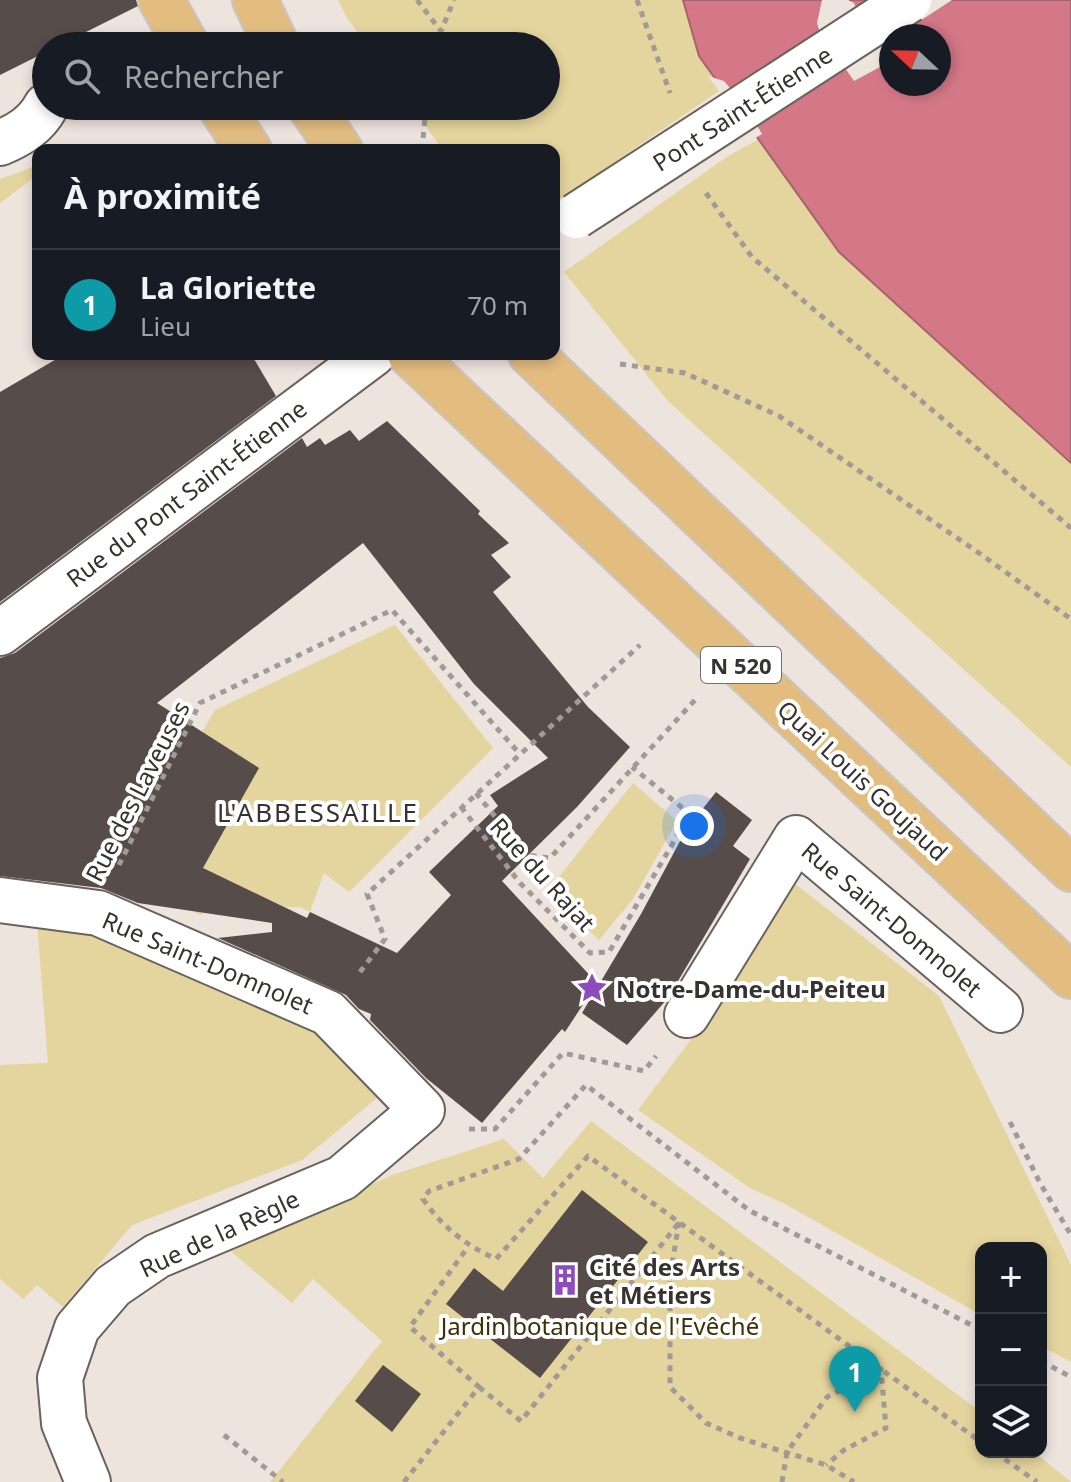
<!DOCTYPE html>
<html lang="fr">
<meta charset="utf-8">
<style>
body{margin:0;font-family:"Noto Sans",sans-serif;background:#20242c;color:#f1f3f6}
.controls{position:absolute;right:24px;bottom:24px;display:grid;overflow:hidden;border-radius:16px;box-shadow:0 4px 12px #0003}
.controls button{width:72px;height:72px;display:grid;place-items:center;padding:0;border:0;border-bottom:2px solid #363941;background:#171b24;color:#f1f3f6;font:40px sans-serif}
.compass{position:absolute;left:879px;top:24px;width:72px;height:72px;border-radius:50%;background:#171b24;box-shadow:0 4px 12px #0003;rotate:292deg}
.you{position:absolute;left:694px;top:826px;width:28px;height:28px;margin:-20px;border:6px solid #fff;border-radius:50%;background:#1a73e8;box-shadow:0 0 0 12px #1a73e833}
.badge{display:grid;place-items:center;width:52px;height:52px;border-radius:50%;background:#0b8043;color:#fff;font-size:26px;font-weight:700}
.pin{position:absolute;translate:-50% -66px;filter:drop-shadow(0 2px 4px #0008)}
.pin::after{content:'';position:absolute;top:42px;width:28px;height:24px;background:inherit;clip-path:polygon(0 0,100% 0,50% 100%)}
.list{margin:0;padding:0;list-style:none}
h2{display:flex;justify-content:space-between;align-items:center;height:104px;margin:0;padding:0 32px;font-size:34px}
h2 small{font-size:26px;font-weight:400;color:#9ea1a6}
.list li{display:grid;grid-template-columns:52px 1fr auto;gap:24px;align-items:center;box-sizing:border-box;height:112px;padding:0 32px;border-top:2px solid #363941}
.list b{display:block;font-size:30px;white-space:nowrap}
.list p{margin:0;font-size:26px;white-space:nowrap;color:#9ea1a6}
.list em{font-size:26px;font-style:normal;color:#9ea1a6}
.icon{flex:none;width:44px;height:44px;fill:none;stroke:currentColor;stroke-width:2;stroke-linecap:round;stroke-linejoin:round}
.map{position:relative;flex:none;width:1071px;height:1482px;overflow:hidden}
.search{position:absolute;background:#171b24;box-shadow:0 4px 12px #0003;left:32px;top:32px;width:528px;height:88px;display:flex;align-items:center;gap:20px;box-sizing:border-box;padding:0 28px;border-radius:44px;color:#9ea1a6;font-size:30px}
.panel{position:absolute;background:#171b24;box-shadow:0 4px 12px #0003;left:32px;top:144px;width:528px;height:216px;border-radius:16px}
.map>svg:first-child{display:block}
</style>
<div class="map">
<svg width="1071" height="1482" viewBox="0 0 1071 1482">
<rect width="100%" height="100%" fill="#eee4de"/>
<!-- green -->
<g fill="#e4d49d">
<path d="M 338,0 L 683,0 L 699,56 L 722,89 L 554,203 L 554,150 L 443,150 L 411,106 L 546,106 L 546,46 L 368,46 L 347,18 Z"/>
<path d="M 759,139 L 839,252 L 1071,463 L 1071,767 L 667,400 L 564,272 L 728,156 Z"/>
<path d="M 38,165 L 38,175 L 0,203 L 0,179 Z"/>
<path d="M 395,625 L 493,748 L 349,892 L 324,873 L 310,912 L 300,907 L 285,907 L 244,888 L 229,895 L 220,916 L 207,912 L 200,915 L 189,909 L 189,878 L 258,768 L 202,732 L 215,710 Z"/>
<path d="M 633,783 L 677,821 L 633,899 L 599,940 L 548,891 Z"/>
<path d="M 789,879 L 939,996 L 1071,1265 L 1071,1362 L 1041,1346 L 1041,1248 L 981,1248 L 981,1315 L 785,1204 L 750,1188 L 638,1110 L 700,1027 Z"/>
<path d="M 37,922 L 69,922 L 325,1034 L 377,1098 L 302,1160 L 132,1225 L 63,1307 L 37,1285 L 23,1299 L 0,1279 L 0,1065 L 48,1063 Z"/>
<path d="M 591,1121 L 981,1412 L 981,1452 L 1034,1452 L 1071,1482 L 270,1482 L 382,1341 L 313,1279 L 292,1303 L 228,1249 L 392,1175 L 504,1139 L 543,1178 Z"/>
</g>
<!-- water -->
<path fill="#d47887" stroke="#a5636d" stroke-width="2" fill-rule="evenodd" d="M 683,0 L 1071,0 L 1071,463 L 839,252 L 699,56 ZM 891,36 L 939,36 L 939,84 L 891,84 Z"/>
<!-- pier -->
<path fill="#eee4de" d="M 822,0 L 848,0 L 854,3 L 858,13 L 879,0 L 952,0 L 897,36 L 891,36 L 891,40 L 882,46 L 891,61 L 854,81 L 845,68 L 755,122 L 762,134 L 754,139 L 708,76 L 724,81 L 735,94 L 821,36 L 817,23 Z"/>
<!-- building -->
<g fill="#564c4a" fill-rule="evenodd">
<path d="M 0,0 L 136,0 L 138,6 L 58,46 L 46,46 L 46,52 L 0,75 Z"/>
<path d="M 65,354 L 251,354 L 276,396 L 0,602 L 0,392 Z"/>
<path d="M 387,421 L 480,511 L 478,514 L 509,543 L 491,555 L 511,577 L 493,592 L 588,707 L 630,747 L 577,807 L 502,881 L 597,983 L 565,1032 L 562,1029 L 482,1123 L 426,1078 L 370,1020 L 371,1014 L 359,1009 L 346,995 L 218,938 L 272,932 L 272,923 L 138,903 L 101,888 L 0,876 L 0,658 L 15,653 L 302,438 L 307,447 L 320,438 L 325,445 L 350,430 L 359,441 ZM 363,543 L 474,684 L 548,758 L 490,795 L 498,806 L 429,872 L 451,895 L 397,953 L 310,912 L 307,918 L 203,868 L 259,768 L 157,703 Z"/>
<path d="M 716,792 L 752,820 L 733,846 L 750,859 L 668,998 L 627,1045 L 582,1013 L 641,914 L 686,830 Z"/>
<path d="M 582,1190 L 648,1242 L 540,1378 L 446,1304 L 474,1268 L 503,1291 Z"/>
<path d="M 383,1365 L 421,1394 L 392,1432 L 355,1401 Z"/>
</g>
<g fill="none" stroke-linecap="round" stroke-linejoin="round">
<defs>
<g id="minor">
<path d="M 0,143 C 19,135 36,125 46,106"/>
<path d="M 0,633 L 373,354"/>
<path d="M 0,900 L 98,913 L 328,1013 L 422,1110 L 342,1178 L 157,1256 L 113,1286 L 77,1328 L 60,1378 L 64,1423 L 88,1482"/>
<path d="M 687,1015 L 796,838 L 1000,1010"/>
</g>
<g id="major">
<path d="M 161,0 L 187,46"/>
<path d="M 255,0 L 277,46"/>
<path d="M 220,106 L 249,150"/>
<path d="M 310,106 L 340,150"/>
<path d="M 410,354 L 1071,976"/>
<path d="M 531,354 L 1071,869"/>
</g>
</defs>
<!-- minor casing -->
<use href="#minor" stroke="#6b625d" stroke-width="48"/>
<!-- major casing -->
<use href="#major" stroke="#c7c6c5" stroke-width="48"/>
<!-- path -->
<g stroke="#a29a96" stroke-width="5" stroke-dasharray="6 6" stroke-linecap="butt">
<path d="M 417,0 L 440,30"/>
<path d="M 637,0 L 670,93"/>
<path d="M 438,46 L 441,31 L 454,0"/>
<path d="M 422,150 L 426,106"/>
<path d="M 706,193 L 752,257 L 1071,528"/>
<path d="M 620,364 L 685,373 L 779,416 L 979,553 L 1071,619"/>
<path d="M 476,793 L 526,855 L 550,858 L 695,700"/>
<path d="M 461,807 L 520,883 L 590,953 L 609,952 L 690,814 L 632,767"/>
<path d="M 119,865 L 200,703 L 392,610 L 519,753"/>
<path d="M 360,972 L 385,939 L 367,894 L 640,645"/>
<path d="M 1010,1122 L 1040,1183 L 1071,1235"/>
<path d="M 469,1129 L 495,1129 L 563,1053 L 644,1071 L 656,1056"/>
<path d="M 679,1222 L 670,1277 L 670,1387 L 706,1423 L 740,1438 L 826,1465 L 854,1482"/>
<path d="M 981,1330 L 750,1211 L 586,1085 L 519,1159 L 429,1191 L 423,1199 C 441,1226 467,1246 496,1259 L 588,1156 L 981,1442"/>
<path d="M 1041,1361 L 1071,1377"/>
<path d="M 479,1387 L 521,1421 L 678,1224"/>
<path d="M 224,1435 L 283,1482"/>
<path d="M 995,1452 L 1037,1482"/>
<path d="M 404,1482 L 479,1387 L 410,1327 L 468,1247"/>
<path d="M 782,1482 L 787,1452 L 827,1397 L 881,1369 L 886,1428 L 844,1450 L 826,1465"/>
</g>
<!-- minor -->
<use href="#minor" stroke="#fff" stroke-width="44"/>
<!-- major -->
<use href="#major" stroke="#e3bc80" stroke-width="44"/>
<defs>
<path id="minor-bridge" d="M 576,216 L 909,0"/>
</defs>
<!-- minor-bridge casing -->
<use href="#minor-bridge" stroke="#6b625d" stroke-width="48" stroke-linecap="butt"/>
<!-- minor-bridge -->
<use href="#minor-bridge" stroke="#fff" stroke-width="44"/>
</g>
<!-- icons -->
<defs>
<symbol id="sight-bare" viewBox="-9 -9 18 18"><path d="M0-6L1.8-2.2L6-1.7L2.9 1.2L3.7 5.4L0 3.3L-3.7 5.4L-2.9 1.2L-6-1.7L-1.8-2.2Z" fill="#8e4bbf" stroke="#fff" stroke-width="2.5" paint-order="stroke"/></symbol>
<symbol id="building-bare" viewBox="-9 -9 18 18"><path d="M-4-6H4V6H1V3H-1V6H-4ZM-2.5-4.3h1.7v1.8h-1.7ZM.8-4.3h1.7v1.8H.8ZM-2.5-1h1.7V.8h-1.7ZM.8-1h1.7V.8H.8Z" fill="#8e4bbf" stroke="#fff" stroke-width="2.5" paint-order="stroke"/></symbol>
</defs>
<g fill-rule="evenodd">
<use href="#sight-bare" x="570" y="966" width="44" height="44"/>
<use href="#building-bare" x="543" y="1258" width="44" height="44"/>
</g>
<g text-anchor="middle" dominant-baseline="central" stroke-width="8" stroke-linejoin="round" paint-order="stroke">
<!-- shield labels -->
<rect fill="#fff" stroke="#72706e" stroke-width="2" x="701" y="647" width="80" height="36" rx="6"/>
<g font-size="22" font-weight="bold" fill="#363230">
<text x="741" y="665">N 520</text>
</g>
<!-- street labels -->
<g font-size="24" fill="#363230" stroke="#fff">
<text transform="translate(742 108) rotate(-33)">Pont Saint-Étienne</text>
<text transform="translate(186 493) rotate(-37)">Rue du Pont Saint-Étienne</text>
<text transform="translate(863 780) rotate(43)">Quai Louis Goujaud</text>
<text transform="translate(137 791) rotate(-63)">Rue des Laveuses</text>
<text transform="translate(543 874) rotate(48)">Rue du Rajat</text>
<text transform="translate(892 919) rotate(40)">Rue Saint-Domnolet</text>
<text transform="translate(208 962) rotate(23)">Rue Saint-Domnolet</text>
<text transform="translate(219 1233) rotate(-25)">Rue de la Règle</text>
</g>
<!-- poi labels -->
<g font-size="24" font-weight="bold" fill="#363230" stroke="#fff" text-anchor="start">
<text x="616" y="988">Notre-Dame-du-Peiteu</text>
<text x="589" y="1266">Cité des Arts<tspan x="589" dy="28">et Métiers</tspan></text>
</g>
<!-- park labels -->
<g font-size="24" fill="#3b3007" stroke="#fff">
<text x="600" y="1325">Jardin botanique de l'Evêché</text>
</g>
<!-- neighbourhood labels -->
<g font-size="26" letter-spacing="2" fill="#363230" stroke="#fff">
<text x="318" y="812">L'ABBESSAILLE</text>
</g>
</g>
</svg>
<div class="controls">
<button>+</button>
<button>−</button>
<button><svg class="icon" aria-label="layers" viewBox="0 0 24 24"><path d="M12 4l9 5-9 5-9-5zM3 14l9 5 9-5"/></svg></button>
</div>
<svg class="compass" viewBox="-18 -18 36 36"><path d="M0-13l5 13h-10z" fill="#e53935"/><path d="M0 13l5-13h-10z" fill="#9ea1a6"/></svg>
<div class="you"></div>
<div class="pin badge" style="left:855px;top:1412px;background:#0f9aa8">1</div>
<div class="search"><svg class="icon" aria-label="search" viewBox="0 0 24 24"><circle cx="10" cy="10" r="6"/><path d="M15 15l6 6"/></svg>Rechercher</div>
<section class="panel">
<h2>À proximité<small></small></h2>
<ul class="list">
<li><span class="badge" style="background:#0f9aa8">1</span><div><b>La Gloriette</b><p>Lieu</p></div><em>70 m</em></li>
</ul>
</section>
</div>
